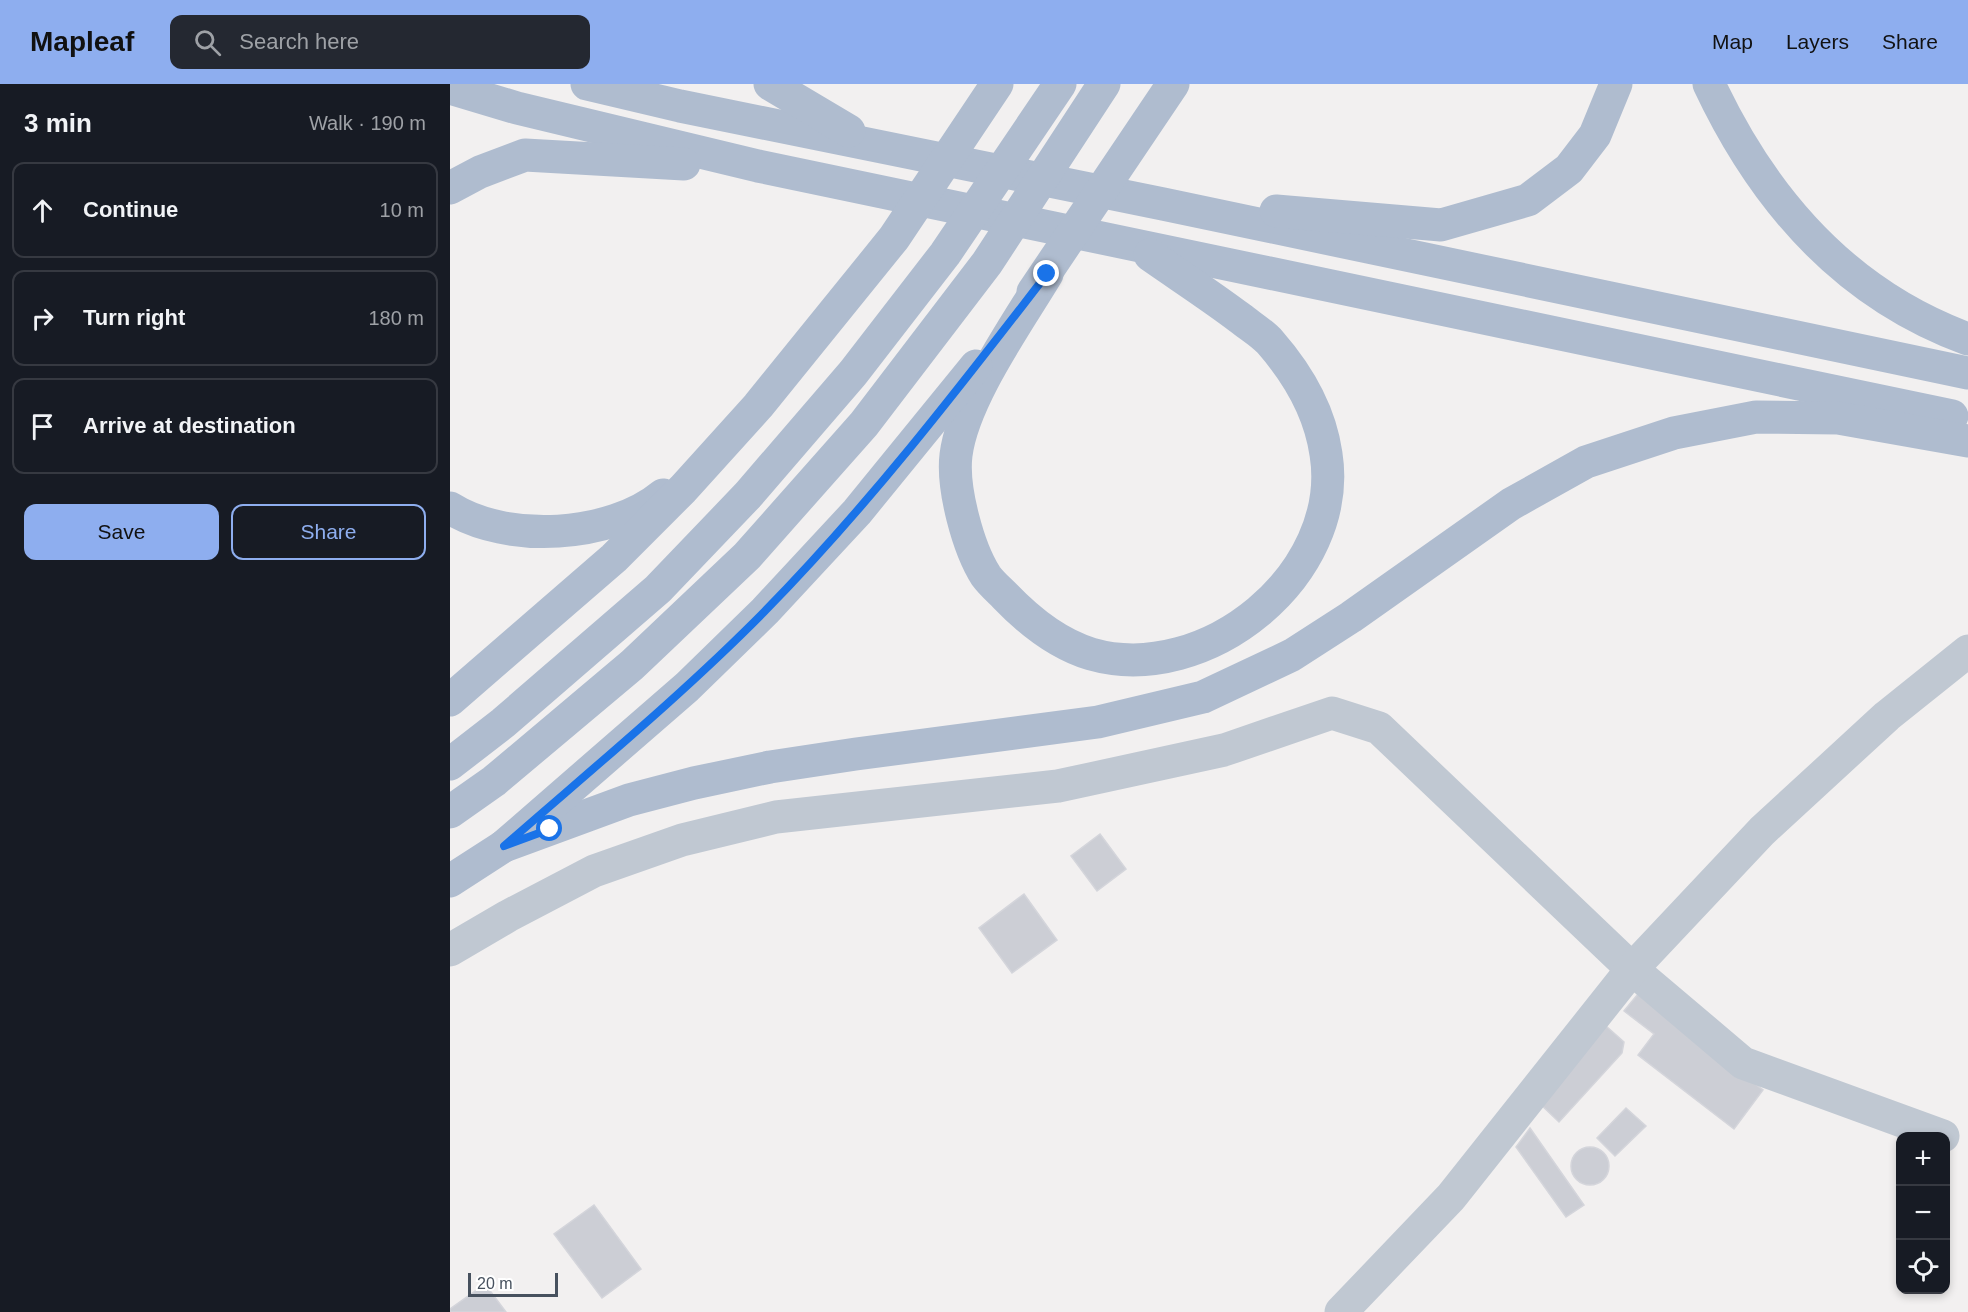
<!DOCTYPE html>
<meta charset="utf-8">
<style>
body{margin:0;font-family:Helvetica,sans-serif;background:#242831;color:#f1f3f6}
.controls{position:absolute;right:18px;bottom:18px;display:grid;overflow:hidden;border-radius:12px;box-shadow:0 3px 9px #0003}
.controls button{width:54px;height:54px;display:grid;place-items:center;padding:0;border:0;border-bottom:2px solid #363941;background:#171b24;color:#f1f3f6;font:30px sans-serif}
.scale{position:absolute;left:18px;bottom:15px;width:90px;box-sizing:border-box;padding-left:6px;border:3px solid #47515e;border-top:0;font-size:16px;line-height:21px;white-space:nowrap;color:#47515e;-webkit-text-stroke:4px #fff;paint-order:stroke}
.stop{position:absolute;width:18px;height:18px;margin:-14px;border:4px solid #1a73e8;border-radius:50%;background:#fff}
.stop.end{background:#1a73e8;border-color:#fff;box-shadow:0 2px 6px #0008}
.list{margin:0;padding:0;list-style:none}
h2{display:flex;justify-content:space-between;align-items:center;height:78px;margin:0;padding:0 24px;font-size:26px}
h2 small{font-size:20px;font-weight:400;color:#9ea1a6}
.list li{display:grid;grid-template-columns:39px 1fr auto;gap:18px;align-items:center;box-sizing:border-box;height:96px;margin:0 12px 12px;padding:0 12px;border:2px solid #363941;border-radius:12px}
.list b{display:block;font-size:22px;white-space:nowrap}
.list em{font-size:20px;font-style:normal;color:#9ea1a6}
.actions{display:flex;gap:12px;padding:18px 24px}
.actions a{flex:1;padding:14px 0;border:2px solid #8eaeef;border-radius:12px;text-align:center;font-size:21px;color:#8eaeef}
.actions .main{background:#8eaeef;color:#111}
.icon{flex:none;width:33px;height:33px;fill:none;stroke:currentColor;stroke-width:2;stroke-linecap:round;stroke-linejoin:round}
.map{position:relative;flex:none;width:1518px;height:1228px;overflow:hidden}
header{display:flex;align-items:center;gap:36px;box-sizing:border-box;height:84px;padding:0 30px;background:#8eaeef;color:#111}
header strong{font-size:28px}
nav{display:flex;gap:33px;margin-inline-start:auto;font-size:21px}
.search{width:420px;height:54px;background:#242831;display:flex;align-items:center;gap:15px;box-sizing:border-box;padding:0 21px;border-radius:12px;color:#9ea1a6;font-size:22px}
main{display:flex}
aside{flex:1;background:#171b24}
.map>svg:first-child{display:block}
</style>
<header>
<strong>Mapleaf</strong>
<div class="search"><svg class="icon" aria-label="search" viewBox="0 0 24 24"><circle cx="10" cy="10" r="6"/><path d="M15 15l6 6"/></svg>Search here</div>
<nav><a>Map</a><a>Layers</a><a>Share</a></nav>
</header>
<main>
<aside>
<h2>3 min<small>Walk · 190 m</small></h2>
<ul class="list">
<li><svg class="icon" aria-label="ahead" viewBox="0 0 24 24"><path d="M12 20V5M6 11l6-6 6 6"/></svg><div><b>Continue</b></div><em>10 m</em></li>
<li><svg class="icon" aria-label="right" viewBox="0 0 24 24"><path d="M7 20v-9h11M14 6l5 5-5 5"/></svg><div><b>Turn right</b></div><em>180 m</em></li>
<li><svg class="icon" aria-label="arrive" viewBox="0 0 24 24"><path d="M6 21V4h12l-3 4 3 4H6"/></svg><div><b>Arrive at destination</b></div></li>
</ul>
<div class="actions"><a class="main">Save</a><a>Share</a></div>
</aside>
<div class="map">
<svg width="1518" height="1228" viewBox="0 0 1518 1228">
<rect width="100%" height="100%" fill="#f2f0f0"/>
<!-- building -->
<g fill="#ccced5" stroke="#d4d5db" stroke-width="1.5">
<path d="M 650,750 L 676,785 L 647,807 L 621,772 Z"/>
<path d="M 574,810 L 607,856 L 562,889 L 529,844 Z"/>
<path d="M 1188,910 L 1313,1006 L 1284,1045 L 1188,971 L 1204,950 L 1174,927 Z"/>
<path d="M 1156,942 L 1174,958 L 1172,969 L 1109,1038 L 1087,1017 Z"/>
<path d="M 1176,1024 L 1196,1042 L 1165,1072 L 1147,1054 Z"/>
<path d="M 1080,1044 L 1134,1121 L 1116,1133 L 1066,1063 Z"/>
<circle cx="1140" cy="1082" r="19"/>
<path d="M 144,1121 L 191,1185 L 152,1214 L 104,1150 Z"/>
<path d="M 35,1200 L 56,1228 L 0,1228 L 0,1225 Z"/>
</g>
<g fill="none" stroke-linecap="round" stroke-linejoin="round">
<!-- minor -->
<g stroke="#c0c8d2" stroke-width="33">
<path d="M 0,866 L 58,832 L 144,787 L 232,756 L 326,733 L 608,702 L 774,666 L 882,629 L 929,644 L 1182,885 L 1293,979 L 1493,1052"/>
<path d="M 891,1228 L 1001,1113 L 1182,885 L 1312,747 L 1437,632 L 1518,567"/>
</g>
<!-- primary -->
<g stroke="#afbccf" stroke-width="33">
<path d="M 137,0 L 230,22 L 713,120 L 1518,289"/>
<path d="M 320,0 L 399,47"/>
<path d="M 1259,0 C 1313,115 1395,210 1518,255"/>
<path d="M 0,4 L 67,24 L 308,82 L 1502,332"/>
<path d="M 0,104 L 30,88 L 75,71 L 234,80"/>
<path d="M 826,127 L 991,141 L 1078,116 L 1119,85 L 1145,51 L 1166,0"/>
<path d="M 597,190 C 567,240 513,315 506,371 C 502,404 518,464 536,492 C 541,499 549,506 555,512 C 578,536 608,560 641,570 C 756,603 895,490 876,370 C 870,328 848,290 820,258 C 812,249 800,242 790,234 C 761,212 730,192 700,171"/>
<path d="M 583,208 L 723,0"/>
<path d="M 0,424 C 57,460 161,454 213,411"/>
<path d="M 0,616 L 164,474 L 233,405 L 308,322 L 444,154 L 547,0"/>
<path d="M 0,680 L 53,639 L 208,505 L 298,411 L 403,289 L 495,170 L 610,0"/>
<path d="M 0,728 L 44,697 L 182,581 L 297,472 L 414,340 L 537,179 L 654,0"/>
<path d="M 54,762 L 179,716 L 244,699 L 320,683 L 406,670 L 648,638 L 753,613 L 842,571 L 901,533 L 1061,420 L 1136,378 L 1224,349 L 1306,333 L 1388,334 L 1518,357"/>
<path d="M 0,797 L 54,762 L 237,603 L 315,527 L 407,428 L 526,282"/>
</g>
</g>
<g fill="none" stroke-linecap="round" stroke-linejoin="round">
<!-- route -->
<path stroke="#1a73e8" stroke-width="8" d="M 100,745 L 54,762 C 142,685 232,611 314,528 C 417,423 507,307 597,190"/>
</g>
</svg>
<div class="controls">
<button>+</button>
<button>−</button>
<button><svg class="icon" aria-label="locate" viewBox="0 0 24 24"><circle cx="12" cy="12" r="6"/><path d="M12 2v4M12 18v4M2 12h4M18 12h4"/></svg></button>
</div>
<div class="scale">20 m</div>
<div class="stop" style="left:100px;top:745px"></div>
<div class="stop end" style="left:597px;top:190px"></div>
</div>
</main>
